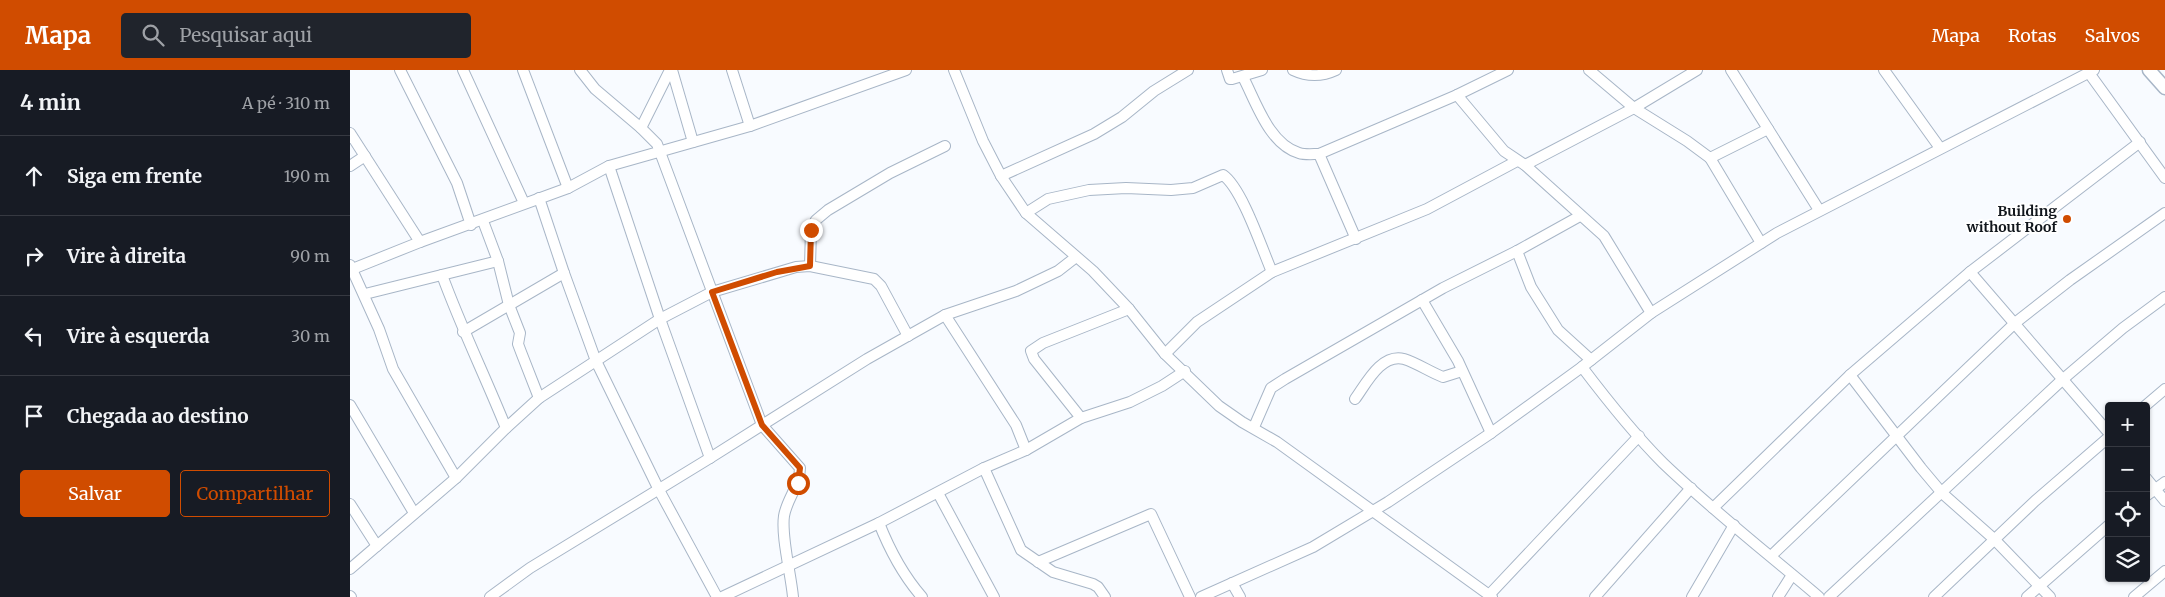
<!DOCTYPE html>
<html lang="pt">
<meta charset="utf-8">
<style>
body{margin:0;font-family:Merriweather,serif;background:#20242c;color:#f1f3f6}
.controls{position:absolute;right:15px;bottom:15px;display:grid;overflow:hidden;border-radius:5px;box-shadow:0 1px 4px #0004}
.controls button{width:45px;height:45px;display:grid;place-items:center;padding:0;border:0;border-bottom:1px solid #363941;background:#171b24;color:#f1f3f6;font:25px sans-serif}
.stop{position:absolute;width:15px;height:15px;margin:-11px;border:4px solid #d04c00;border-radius:50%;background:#fff}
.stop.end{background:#d04c00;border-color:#fff;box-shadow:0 1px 5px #0008}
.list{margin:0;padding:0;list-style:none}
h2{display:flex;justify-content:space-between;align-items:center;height:65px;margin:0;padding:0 20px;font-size:21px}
h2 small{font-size:16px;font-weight:400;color:#9ea1a6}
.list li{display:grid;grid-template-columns:32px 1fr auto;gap:15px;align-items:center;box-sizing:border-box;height:80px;padding:0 20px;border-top:1px solid #363941}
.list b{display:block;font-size:19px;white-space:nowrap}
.list em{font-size:16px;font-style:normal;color:#9ea1a6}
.actions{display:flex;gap:10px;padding:15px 20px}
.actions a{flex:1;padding:11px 0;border:1px solid #d04c00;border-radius:5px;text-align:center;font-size:18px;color:#d04c00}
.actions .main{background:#d04c00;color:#fff}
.icon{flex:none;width:28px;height:28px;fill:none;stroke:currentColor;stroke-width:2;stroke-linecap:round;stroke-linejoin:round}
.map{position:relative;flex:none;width:1815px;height:527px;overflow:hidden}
header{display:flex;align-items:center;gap:30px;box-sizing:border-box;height:70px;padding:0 25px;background:#d04c00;color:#fff}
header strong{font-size:24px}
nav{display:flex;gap:28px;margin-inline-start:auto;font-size:18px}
.search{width:350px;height:45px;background:#20242c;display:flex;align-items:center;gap:12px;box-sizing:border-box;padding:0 18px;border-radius:5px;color:#9ea1a6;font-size:19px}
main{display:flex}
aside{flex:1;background:#171b24}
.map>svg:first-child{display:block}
</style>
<header>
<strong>Mapa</strong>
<div class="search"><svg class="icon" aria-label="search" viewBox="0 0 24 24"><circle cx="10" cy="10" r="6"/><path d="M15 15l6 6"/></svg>Pesquisar aqui</div>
<nav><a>Mapa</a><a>Rotas</a><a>Salvos</a></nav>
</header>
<main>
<aside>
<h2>4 min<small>A pé · 310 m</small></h2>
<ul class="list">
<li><svg class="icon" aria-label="ahead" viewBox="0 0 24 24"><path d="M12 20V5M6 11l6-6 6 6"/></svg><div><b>Siga em frente</b></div><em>190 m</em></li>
<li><svg class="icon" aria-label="right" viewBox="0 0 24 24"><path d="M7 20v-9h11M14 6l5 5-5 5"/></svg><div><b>Vire à direita</b></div><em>90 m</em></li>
<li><svg class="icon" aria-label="left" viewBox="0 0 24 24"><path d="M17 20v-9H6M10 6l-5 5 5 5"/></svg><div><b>Vire à esquerda</b></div><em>30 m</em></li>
<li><svg class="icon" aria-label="arrive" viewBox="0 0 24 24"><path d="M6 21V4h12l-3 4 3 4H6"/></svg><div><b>Chegada ao destino</b></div></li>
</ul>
<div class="actions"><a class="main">Salvar</a><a>Compartilhar</a></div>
</aside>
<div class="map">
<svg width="1815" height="527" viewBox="0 0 1815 527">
<rect width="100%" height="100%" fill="#f8fbff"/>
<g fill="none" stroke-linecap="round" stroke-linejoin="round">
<defs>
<g id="minor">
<path d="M 50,0 L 107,113 L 121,155"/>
<path d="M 113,0 L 174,133"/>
<path d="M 173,0 L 218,118"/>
<path d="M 230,0 L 245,19 L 291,58"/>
<path d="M 320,0 L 291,58 L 307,74 L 412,355 L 450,398 C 450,416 437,428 434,446 C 431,467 441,504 443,527"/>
<path d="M 322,0 L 343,72"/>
<path d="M 382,0 L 400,56"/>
<path d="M 604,0 L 633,71 L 651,106 L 676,143 L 743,201 L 779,239 L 815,284 L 869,336 L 892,352 L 927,372 L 1142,527"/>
<path d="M 877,0 L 880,9 L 882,9 L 912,0"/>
<path d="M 943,0 C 958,7 971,7 986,0"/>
<path d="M 1239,0 L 1284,38 L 1337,71 L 1360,88 L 1418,59"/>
<path d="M 1381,0 L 1469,140"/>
<path d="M 1534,0 L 1590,78"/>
<path d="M 1739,3 L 1815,108"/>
<path d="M 893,7 C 906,32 919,74 949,83 C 955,85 963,84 969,84 L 1107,25 L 1158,0"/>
<path d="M 1107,25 L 1154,81 L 1175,95 L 1254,166 L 1301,243"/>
<path d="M 0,63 L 70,172"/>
<path d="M 969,84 L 1006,169"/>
<path d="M 1360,88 L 1411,173"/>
<path d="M 1175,95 L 1284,38 L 1347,0"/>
<path d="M 0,96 L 15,86"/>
<path d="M 259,96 L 310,249 L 360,388"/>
<path d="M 651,106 L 744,64 L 772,47 L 804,21 L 838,0"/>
<path d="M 189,128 L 214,203 L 246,291 L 309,420 L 367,527"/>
<path d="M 676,143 L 698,129 L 739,120 L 776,118 L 821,120 L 843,118 L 873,105 C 892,118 912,179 922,202"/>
<path d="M 133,151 L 148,191 L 159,235 L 170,263 L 168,274 L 171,282 L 189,328"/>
<path d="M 1167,181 L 1181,217 L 1208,260 L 1241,290"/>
<path d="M 0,195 L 29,259 L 43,299 L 106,408"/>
<path d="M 460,196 L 461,160 L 466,150 L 478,140 L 540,103 L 595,76"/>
<path d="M 0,200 L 70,172 L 218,118 L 259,96 L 400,56 L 556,0"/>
<path d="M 1620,202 L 1759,363"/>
<path d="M 92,205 C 111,257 135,306 156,358"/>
<path d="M 15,224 L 148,191"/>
<path d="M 1072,230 L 1108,291 L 1141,363"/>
<path d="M 595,245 L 666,355 L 676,380"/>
<path d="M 113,262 L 214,203"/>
<path d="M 815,284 L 847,252 L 922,202 L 1077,139 L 1167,91"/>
<path d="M 1232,297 C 1257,330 1284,364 1313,393 C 1362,440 1417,483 1469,527"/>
<path d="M 1500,305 L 1571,398 L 1592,423 L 1644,469 L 1700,527"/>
<path d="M 1005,329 C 1016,314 1031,283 1054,289 C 1067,293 1080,302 1093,307 L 1112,301"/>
<path d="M 0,335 L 64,443"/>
<path d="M 1795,336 L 1815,319"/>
<path d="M 731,348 L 684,289 L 681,281 L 693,273 L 779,239"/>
<path d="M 904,357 L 921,318 L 935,309 L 1093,218 L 1167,181 L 1230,146"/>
<path d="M 634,398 L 671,480 L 703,502 L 743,514 L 748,517 L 755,527"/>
<path d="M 1796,408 L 1815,431"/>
<path d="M 588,423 L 644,527"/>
<path d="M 1796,426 L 1815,412"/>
<path d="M 0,434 L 27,476"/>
<path d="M 1363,438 L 1500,305 L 1620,202 L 1790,72"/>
<path d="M 529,453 C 540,481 552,504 572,527"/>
<path d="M 1421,486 L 1665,253 L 1720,210 L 1815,143"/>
<path d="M 688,492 L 801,444 L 840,527"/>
<path d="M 0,499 L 106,408 L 156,358 L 189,328 L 310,249 L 362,222 L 446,197 L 460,196 L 524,209 L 531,216 L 558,266"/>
<path d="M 882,513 L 890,527"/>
<path d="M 1139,525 L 1289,366"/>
<path d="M 0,526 L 1,527"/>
<path d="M 140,527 L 180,498 L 360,388 L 517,289 L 595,245 L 666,221 L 708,201 L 726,187"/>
<path d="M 372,527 L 529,453 L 634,398 L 676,380 L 731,348 L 780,332 L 812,316 L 835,301"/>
<path d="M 851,527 L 963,477 L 1038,432 L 1141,363 L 1232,297 L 1301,243 L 1427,163 L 1744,0"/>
<path d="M 1245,527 L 1341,418"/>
<path d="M 1342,527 L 1384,455"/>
<path d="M 1428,527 L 1442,505"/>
<path d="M 1479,527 L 1712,310 L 1773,258 L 1815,227"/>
<path d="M 1584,527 L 1685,431 L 1759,367"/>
<path d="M 1677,527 L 1759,455"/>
<path d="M 1784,527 L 1815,501"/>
</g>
<path id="major" d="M 1799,0 L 1815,18"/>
</defs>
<!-- minor casing -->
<use href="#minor" stroke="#a8b6c7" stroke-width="12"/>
<!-- major casing -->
<use href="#major" stroke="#a8b6c7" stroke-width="15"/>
<!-- minor -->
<use href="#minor" stroke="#fff" stroke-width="10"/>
<!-- major -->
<use href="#major" stroke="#fff" stroke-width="12"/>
</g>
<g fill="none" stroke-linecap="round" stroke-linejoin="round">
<!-- route -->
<path stroke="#d04c00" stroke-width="6" d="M 448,413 L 450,398 L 412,355 L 362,222 L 427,202 L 460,196 L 461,160"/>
</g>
<!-- markers -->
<circle fill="#d04c00" stroke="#fff" stroke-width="2" cx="1717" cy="149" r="5"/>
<g text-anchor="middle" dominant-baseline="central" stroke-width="4" stroke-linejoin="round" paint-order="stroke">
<!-- poi labels -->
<g font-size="14" font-weight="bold" fill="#11161c" stroke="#fff" text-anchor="end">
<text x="1707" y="141">Building<tspan x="1707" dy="16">without Roof</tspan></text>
</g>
</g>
</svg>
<div class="controls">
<button>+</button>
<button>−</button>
<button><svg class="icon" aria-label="locate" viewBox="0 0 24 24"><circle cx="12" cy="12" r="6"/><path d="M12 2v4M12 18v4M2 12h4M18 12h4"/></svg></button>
<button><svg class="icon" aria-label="layers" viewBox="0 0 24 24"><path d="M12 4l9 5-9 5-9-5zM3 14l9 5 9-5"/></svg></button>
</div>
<div class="stop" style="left:448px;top:413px"></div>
<div class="stop end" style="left:461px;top:160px"></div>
</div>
</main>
